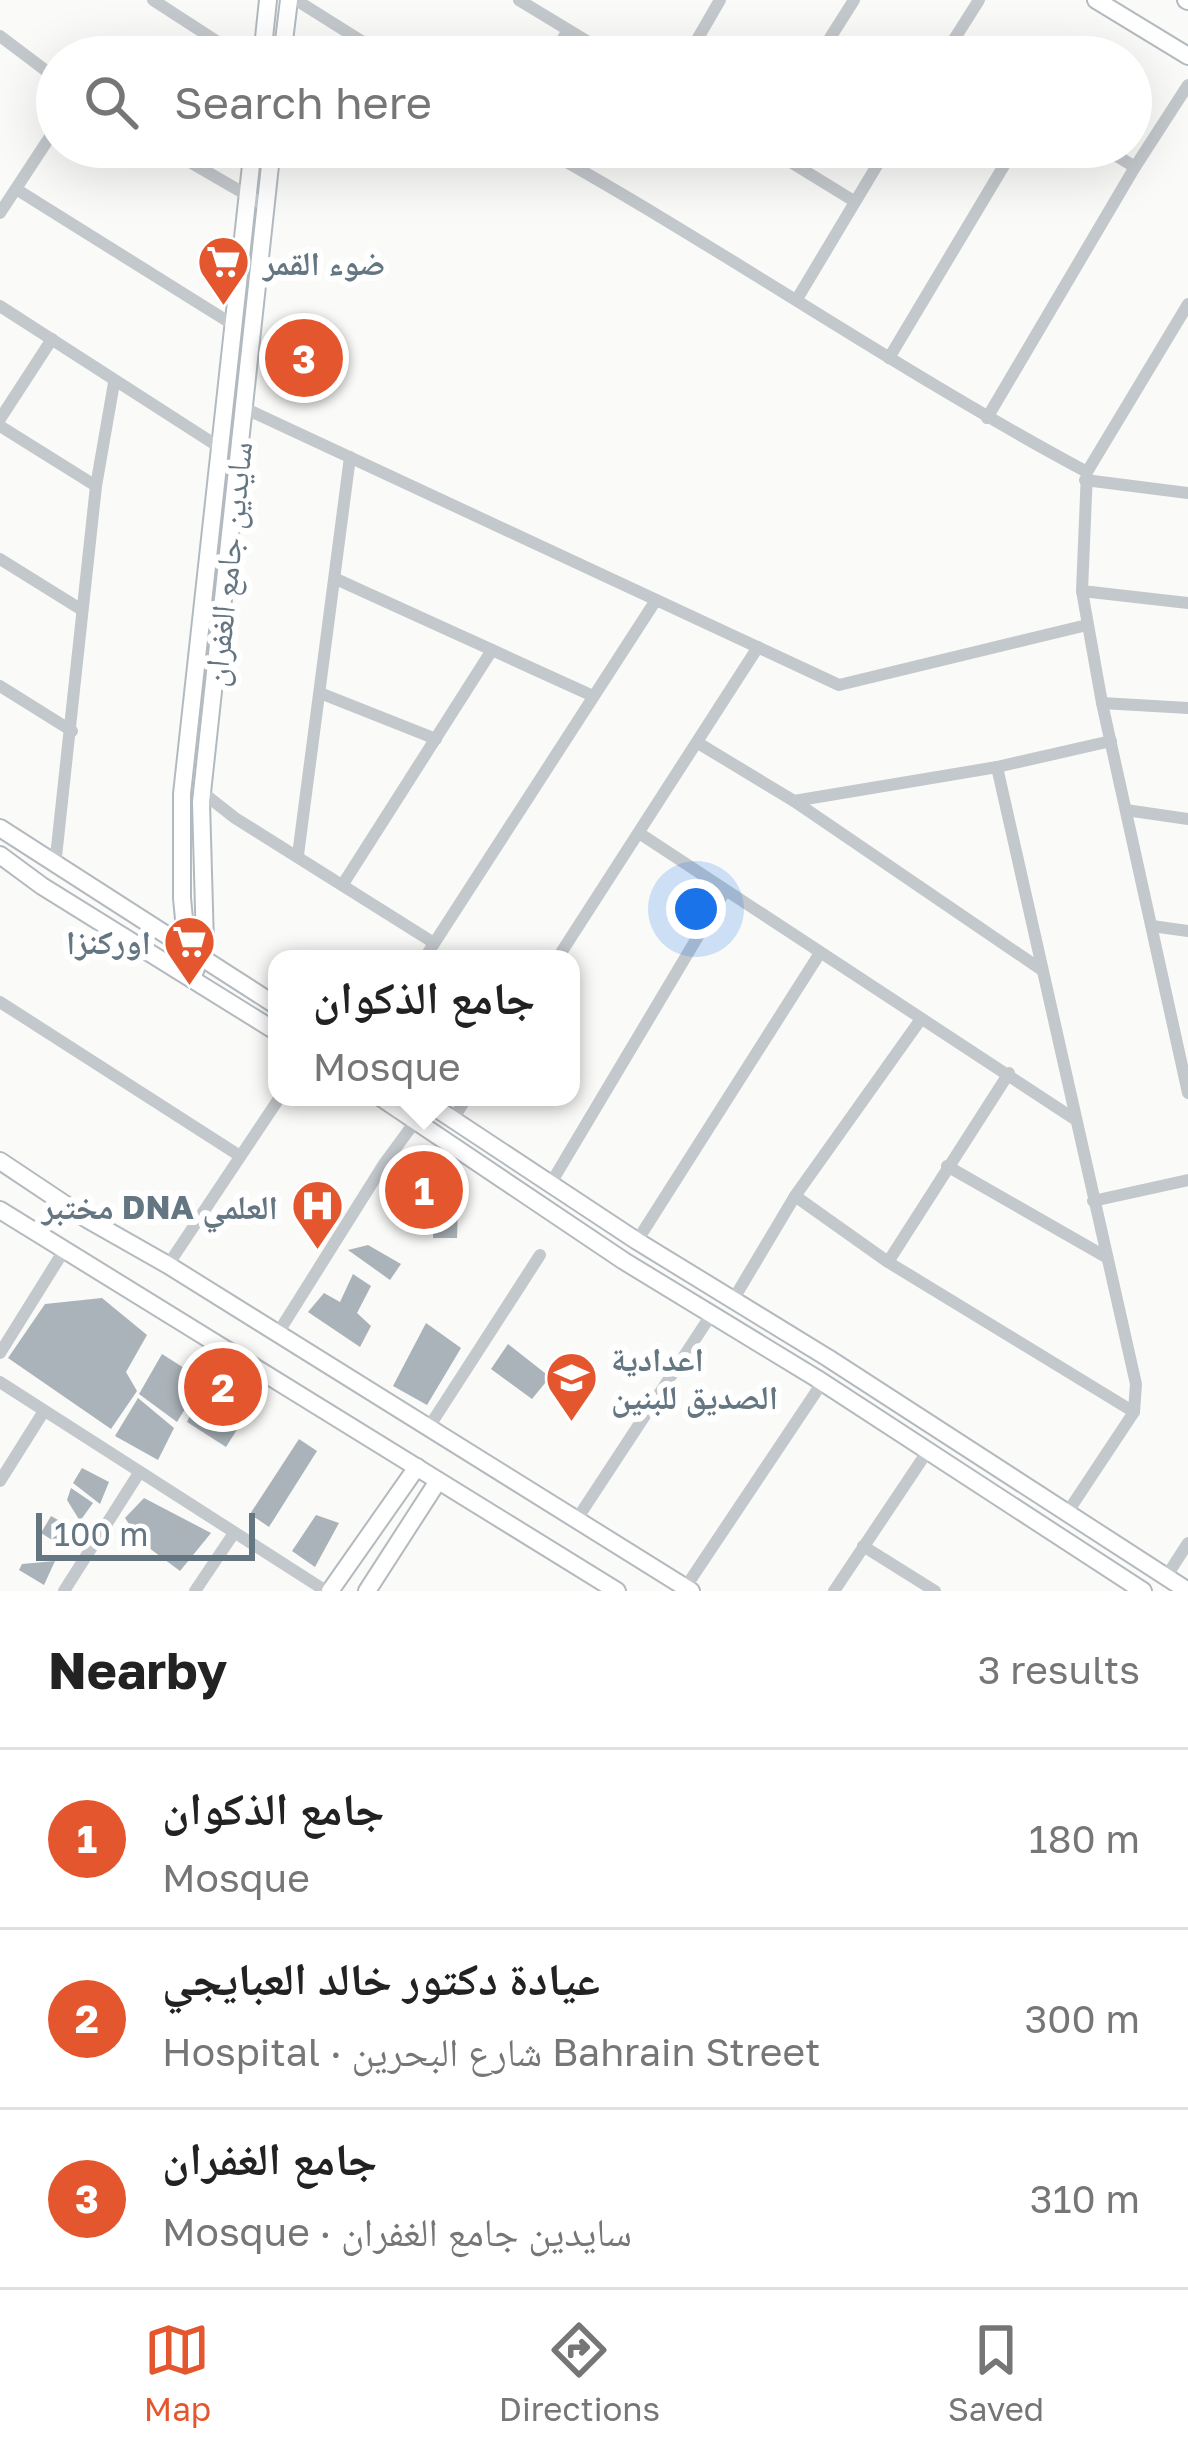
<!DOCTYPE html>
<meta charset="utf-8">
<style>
body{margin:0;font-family:"Golos Text","Noto Naskh Arabic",sans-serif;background:#f2f2f2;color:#222}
.scale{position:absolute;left:36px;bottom:30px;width:219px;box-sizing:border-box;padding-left:12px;border:6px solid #657683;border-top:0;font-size:33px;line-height:42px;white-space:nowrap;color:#657683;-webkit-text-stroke:9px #fff;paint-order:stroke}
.you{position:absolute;left:696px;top:909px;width:42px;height:42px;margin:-30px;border:9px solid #fff;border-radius:50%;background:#1a73e8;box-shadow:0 0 0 18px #1a73e833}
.badge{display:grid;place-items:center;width:78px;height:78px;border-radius:50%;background:#e4572e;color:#fff;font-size:39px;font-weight:700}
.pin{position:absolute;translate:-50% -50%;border:6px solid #fff;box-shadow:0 3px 12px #0006}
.popup{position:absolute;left:268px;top:950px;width:312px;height:156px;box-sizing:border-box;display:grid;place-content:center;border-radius:24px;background:#fff;filter:drop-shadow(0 3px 9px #0005);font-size:39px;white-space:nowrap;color:#767676}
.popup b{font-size:45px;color:#222}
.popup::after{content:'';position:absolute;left:50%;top:100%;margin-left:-24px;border:24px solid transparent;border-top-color:#fff}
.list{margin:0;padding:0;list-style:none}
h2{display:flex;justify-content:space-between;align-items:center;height:156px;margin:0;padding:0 48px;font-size:51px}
h2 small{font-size:39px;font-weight:400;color:#767676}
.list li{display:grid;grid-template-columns:78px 1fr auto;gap:36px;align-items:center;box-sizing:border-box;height:180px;padding:0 48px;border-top:3px solid #e0e0e0}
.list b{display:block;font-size:45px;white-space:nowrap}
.list p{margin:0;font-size:39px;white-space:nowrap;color:#767676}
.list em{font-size:39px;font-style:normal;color:#767676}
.icon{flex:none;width:66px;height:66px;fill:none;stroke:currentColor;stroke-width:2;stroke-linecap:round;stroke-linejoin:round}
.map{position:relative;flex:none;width:1188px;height:1591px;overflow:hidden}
.search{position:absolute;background:#fff;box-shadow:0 12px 48px #0002;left:36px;right:36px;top:36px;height:132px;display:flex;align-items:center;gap:30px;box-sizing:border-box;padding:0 42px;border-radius:66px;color:#767676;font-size:45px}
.sheet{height:696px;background:#fff}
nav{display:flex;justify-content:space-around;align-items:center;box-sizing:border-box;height:168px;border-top:3px solid #e0e0e0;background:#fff;font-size:33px;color:#767676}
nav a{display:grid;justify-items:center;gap:6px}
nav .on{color:#e4572e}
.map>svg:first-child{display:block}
</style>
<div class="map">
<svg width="1188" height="1591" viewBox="0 0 1188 1591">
<rect width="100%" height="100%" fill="#fafaf8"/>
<!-- building -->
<g fill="#aab3b9">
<path d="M 391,1169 L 459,1171 L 457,1238 L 433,1238 L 434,1211 L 390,1210 Z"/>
<path d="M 368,1245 L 401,1264 L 390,1280 L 348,1250 Z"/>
<path d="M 353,1274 L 371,1286 L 357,1313 L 371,1326 L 360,1347 L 308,1312 L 324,1293 L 340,1302 Z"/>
<path d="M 102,1298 L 147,1335 L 126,1372 L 137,1391 L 111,1429 L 8,1358 L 45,1304 Z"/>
<path d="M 426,1323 L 461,1348 L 427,1405 L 393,1386 Z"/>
<path d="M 508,1344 L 550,1377 L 532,1399 L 491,1369 Z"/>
<path d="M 162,1354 L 203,1380 L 177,1422 L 139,1394 Z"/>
<path d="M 203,1388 L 248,1412 L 226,1447 L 187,1422 Z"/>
<path d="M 138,1398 L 174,1428 L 158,1460 L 115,1436 Z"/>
<path d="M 299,1439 L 317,1451 L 269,1527 L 250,1514 Z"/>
<path d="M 82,1468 L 109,1482 L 100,1504 L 73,1483 Z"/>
<path d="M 71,1488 L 93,1503 L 80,1521 L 67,1500 Z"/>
<path d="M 144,1498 L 211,1533 L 180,1571 L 141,1542 L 125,1518 Z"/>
<path d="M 316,1515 L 339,1523 L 315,1567 L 292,1551 Z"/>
<path d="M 51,1516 L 74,1529 L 65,1548 L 41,1533 Z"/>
<path d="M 55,1561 L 44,1585 L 19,1570 L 22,1564 Z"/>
</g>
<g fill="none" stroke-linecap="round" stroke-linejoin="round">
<defs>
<g id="secondary">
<path d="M 1096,0 L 1188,56"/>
<path d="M 1186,0 L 1188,1"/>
<path d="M 262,57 L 268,0"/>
<path d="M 282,57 L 289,0"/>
<path d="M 0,828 L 277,1006"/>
<path d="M 0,855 L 42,886 L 277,1032"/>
<path d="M 176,969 L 186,940 L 182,898 L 182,794 L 253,147"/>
<path d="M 192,979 L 205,944 L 201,802 L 272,147"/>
<path d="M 380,1097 L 624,1261 L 816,1378 L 1143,1591"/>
<path d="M 419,1097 L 637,1241 L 828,1358 L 1188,1591"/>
<path d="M 0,1161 L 87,1219 L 168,1265 L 691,1591"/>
<path d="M 0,1210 L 617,1591"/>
<path d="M 330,1591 L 417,1467"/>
<path d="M 367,1591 L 438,1481"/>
</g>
</defs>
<!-- secondary casing -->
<use href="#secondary" stroke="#b3babf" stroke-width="20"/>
<!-- street -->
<g stroke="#c3c8cc" stroke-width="12">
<path d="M 153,0 L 241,57"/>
<path d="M 296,0 L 387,57"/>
<path d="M 519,0 L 613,57"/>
<path d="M 0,36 L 57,79"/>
<path d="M 552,57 L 568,30"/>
<path d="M 687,57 L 720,0"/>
<path d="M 818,57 L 854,0"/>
<path d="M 943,57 L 979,0"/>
<path d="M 164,147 L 266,206"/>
<path d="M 540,147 C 725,250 900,372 1087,472"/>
<path d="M 766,147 L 854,201"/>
<path d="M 1102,147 L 1135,167"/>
<path d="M 16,189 L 232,324"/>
<path d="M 0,213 L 57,126"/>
<path d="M 797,299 L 888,147"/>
<path d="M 1188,304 L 1087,472 L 1082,591 L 1102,703 L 1188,1093"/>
<path d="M 0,306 L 219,447"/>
<path d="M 889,358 L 1015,147"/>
<path d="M 244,408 L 839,685 L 1087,625"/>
<path d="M 987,418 L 1135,167 L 1188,85"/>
<path d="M 0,419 L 52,339"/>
<path d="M 0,426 L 96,486"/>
<path d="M 1085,480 L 1188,493"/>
<path d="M 0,559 L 82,610"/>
<path d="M 336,579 L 593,696"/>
<path d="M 1082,591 L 1188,603"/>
<path d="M 0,686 L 72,731"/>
<path d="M 320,693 L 436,739"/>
<path d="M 1102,703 L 1188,708"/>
<path d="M 698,743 L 794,801 L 1042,970"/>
<path d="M 997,767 L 1136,1384 L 1134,1412 L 1067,1513"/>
<path d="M 202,792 L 235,818 L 434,943"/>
<path d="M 794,801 L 997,767 L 1111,741"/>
<path d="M 1126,810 L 1188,819"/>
<path d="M 639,833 L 1073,1118"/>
<path d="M 298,855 L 350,457"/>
<path d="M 55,866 L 96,486 L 114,383"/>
<path d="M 343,884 L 492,650"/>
<path d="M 1152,926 L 1188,931"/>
<path d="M 424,959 L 656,600"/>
<path d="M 557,959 L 758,647"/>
<path d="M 0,1002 L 240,1156"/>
<path d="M 453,1119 L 467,1097"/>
<path d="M 947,1166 L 1106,1257"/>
<path d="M 551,1183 L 725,891"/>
<path d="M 795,1196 L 888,1262 L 1134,1412"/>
<path d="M 1093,1201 L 1188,1180"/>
<path d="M 637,1241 L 820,953"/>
<path d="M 888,1262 L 1009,1073"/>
<path d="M 168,1265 L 280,1097"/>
<path d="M 733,1300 L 795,1196 L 921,1019"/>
<path d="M 278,1333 L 384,1164 L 417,1119"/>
<path d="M 0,1353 L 63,1252"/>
<path d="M 0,1382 L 326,1591"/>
<path d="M 429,1427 L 540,1255"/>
<path d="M 0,1481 L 44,1411"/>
<path d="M 577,1519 L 711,1315"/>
<path d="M 863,1546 L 935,1591"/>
<path d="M 1166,1577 L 1188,1543"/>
<path d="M 685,1588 L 822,1383"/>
<path d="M 64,1591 L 139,1473"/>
<path d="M 195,1591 L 234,1533"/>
<path d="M 834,1591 L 927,1452"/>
</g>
<!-- secondary -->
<use href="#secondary" stroke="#fff" stroke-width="16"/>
</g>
<!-- icons -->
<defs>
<symbol id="supermarket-pin" viewBox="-11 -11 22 30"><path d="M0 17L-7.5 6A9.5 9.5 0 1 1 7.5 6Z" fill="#e4572e" stroke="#fff"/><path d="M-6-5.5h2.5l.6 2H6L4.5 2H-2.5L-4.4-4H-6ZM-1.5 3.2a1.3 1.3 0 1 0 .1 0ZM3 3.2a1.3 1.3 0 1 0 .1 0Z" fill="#fff"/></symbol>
<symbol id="hospital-pin" viewBox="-11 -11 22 30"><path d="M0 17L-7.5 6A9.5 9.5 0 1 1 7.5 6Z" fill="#e4572e" stroke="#fff"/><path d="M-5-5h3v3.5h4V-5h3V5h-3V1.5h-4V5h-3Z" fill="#fff"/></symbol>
<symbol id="school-pin" viewBox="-11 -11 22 30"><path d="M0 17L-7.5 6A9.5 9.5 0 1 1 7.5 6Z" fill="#e4572e" stroke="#fff"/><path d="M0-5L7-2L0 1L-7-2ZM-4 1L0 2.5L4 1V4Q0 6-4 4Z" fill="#fff"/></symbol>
</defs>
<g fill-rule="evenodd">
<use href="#supermarket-pin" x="194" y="232" width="59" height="81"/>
<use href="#supermarket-pin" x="160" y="912" width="59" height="81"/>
<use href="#hospital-pin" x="288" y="1176" width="59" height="81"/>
<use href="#school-pin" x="542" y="1348" width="59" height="81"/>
</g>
<g text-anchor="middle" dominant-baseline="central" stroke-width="12" stroke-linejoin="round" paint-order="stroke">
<!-- poi labels -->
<g font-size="33" font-weight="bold" fill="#657683" stroke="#fff" text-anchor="start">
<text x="263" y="262">ضوء القمر</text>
<text x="151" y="941" text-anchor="end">اوركنزا</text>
<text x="278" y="1206" text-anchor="end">مختبر DNA العلمي</text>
<text x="611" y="1358">اعدادية<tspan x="611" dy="38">الصديق للبنين</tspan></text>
</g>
<!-- street labels -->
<g font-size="33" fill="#657683" stroke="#fff">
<text transform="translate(227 564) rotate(-84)">سايدين جامع الغفران</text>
</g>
</g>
</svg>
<div class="scale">100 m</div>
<div class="you"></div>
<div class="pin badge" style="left:424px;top:1190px">1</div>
<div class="popup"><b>جامع الذكوان</b>Mosque</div>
<div class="pin badge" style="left:223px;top:1387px">2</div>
<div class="pin badge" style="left:304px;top:358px">3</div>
<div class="search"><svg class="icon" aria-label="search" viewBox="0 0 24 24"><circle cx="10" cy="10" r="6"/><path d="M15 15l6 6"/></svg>Search here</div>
</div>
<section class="sheet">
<h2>Nearby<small>3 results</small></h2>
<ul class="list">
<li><span class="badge">1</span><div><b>جامع الذكوان</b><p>Mosque</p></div><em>180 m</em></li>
<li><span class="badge">2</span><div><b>عيادة دكتور خالد العبايجي</b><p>Hospital · شارع البحرين Bahrain Street</p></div><em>300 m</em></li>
<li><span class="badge">3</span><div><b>جامع الغفران</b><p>Mosque · سايدين جامع الغفران</p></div><em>310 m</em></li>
</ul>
</section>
<nav>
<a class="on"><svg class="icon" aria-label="map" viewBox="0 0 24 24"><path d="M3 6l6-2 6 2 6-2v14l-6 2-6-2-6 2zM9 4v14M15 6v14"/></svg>Map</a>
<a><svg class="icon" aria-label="directions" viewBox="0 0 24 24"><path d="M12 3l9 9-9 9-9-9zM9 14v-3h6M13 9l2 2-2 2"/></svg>Directions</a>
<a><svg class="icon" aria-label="saved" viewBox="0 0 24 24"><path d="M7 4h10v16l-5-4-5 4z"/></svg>Saved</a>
</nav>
